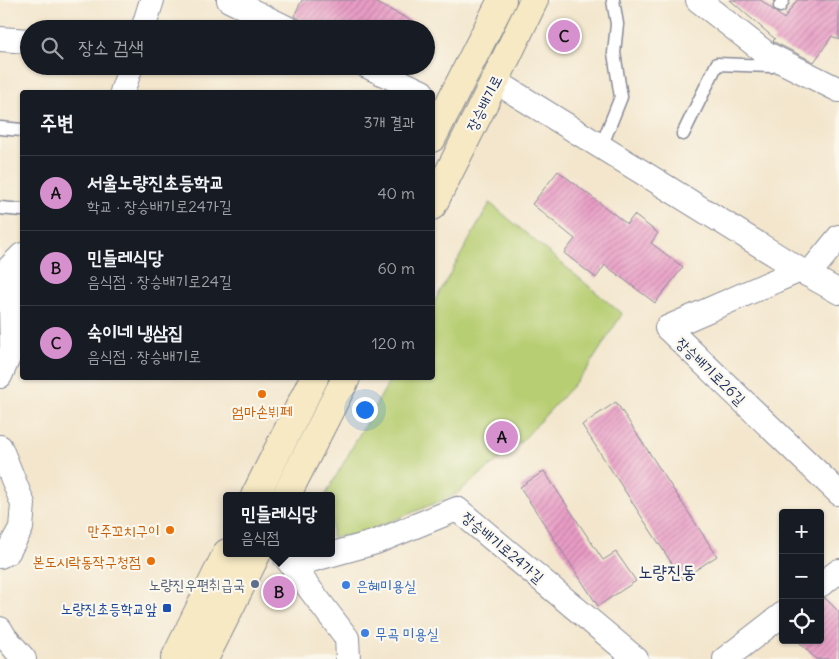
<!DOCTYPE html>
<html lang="ko">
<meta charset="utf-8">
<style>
body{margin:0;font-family:Delius,"Poor Story",sans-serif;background:#20242c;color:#f1f3f6}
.controls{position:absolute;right:15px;bottom:15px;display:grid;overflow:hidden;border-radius:5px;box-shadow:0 1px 4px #0004}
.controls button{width:45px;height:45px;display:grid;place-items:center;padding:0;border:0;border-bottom:1px solid #363941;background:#171b24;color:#f1f3f6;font:25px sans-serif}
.you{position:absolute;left:364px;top:409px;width:18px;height:18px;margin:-12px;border:4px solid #fff;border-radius:50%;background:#1a73e8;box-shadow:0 0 0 8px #1a73e833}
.badge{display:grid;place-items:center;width:32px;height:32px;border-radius:50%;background:#d690ce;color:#111;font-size:16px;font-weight:700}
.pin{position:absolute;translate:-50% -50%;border:2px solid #fff;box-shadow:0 1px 5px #0006}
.popup{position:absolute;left:223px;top:492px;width:112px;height:65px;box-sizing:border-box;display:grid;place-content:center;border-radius:5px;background:#171b24;filter:drop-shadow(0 1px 4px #0005);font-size:16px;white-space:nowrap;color:#9ea1a6}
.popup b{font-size:19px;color:#f1f3f6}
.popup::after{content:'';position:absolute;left:50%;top:100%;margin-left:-10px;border:10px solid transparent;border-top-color:#171b24}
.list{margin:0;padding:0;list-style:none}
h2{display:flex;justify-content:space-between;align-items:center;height:65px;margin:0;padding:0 20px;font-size:21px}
h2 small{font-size:16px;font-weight:400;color:#9ea1a6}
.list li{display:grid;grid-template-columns:32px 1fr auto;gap:15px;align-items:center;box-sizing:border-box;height:75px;padding:0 20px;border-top:1px solid #363941}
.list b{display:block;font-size:19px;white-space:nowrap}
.list p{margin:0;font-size:16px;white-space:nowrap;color:#9ea1a6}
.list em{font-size:16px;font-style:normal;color:#9ea1a6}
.icon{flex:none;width:28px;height:28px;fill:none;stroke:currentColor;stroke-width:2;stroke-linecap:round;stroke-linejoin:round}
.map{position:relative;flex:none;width:839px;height:659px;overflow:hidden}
.search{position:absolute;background:#171b24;box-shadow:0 1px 4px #0004;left:20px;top:20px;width:415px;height:55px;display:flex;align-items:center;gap:12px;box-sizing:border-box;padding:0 18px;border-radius:28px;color:#9ea1a6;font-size:19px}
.panel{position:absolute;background:#171b24;box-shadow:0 1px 4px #0004;left:20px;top:90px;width:415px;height:290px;border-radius:5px}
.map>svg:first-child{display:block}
</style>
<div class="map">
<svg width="839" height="659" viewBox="0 0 839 659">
<defs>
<pattern id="building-hatch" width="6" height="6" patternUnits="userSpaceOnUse" patternTransform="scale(1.25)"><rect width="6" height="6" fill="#e99cc5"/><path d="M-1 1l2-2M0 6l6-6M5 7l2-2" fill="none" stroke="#bc80a3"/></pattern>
</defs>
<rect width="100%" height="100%" fill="#fbf7ec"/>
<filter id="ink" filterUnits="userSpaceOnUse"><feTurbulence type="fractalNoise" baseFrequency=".02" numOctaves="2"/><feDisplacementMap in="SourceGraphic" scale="10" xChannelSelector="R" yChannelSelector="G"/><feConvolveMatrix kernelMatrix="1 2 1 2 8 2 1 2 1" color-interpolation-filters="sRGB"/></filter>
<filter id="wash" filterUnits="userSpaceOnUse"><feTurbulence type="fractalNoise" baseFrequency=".0096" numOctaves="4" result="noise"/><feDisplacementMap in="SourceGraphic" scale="20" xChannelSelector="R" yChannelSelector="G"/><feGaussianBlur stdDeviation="1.12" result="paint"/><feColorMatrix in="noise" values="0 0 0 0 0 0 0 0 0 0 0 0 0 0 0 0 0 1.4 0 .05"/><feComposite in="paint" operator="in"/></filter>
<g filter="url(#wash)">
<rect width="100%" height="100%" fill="#f3e6cd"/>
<!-- pitch -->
<path fill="#b7ce72" stroke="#697e68" d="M 490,203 L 622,314 L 586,371 L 522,441 L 455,495 L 360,534 L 332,537 L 332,496 L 325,496 L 391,378 L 432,378 L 433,304 Z"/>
<g id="blocks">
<!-- building -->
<g fill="url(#building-hatch)">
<path d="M 302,0 L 371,0 L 428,29 L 318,29 L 294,16 Z"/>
<path d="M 730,0 L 761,0 L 784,19 L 797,0 L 839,0 L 839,40 L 832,36 L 814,62 L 774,42 L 773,41 L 775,39 Z"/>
<path d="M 558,171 L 627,224 L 634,215 L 658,233 L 651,243 L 683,267 L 655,303 L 605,265 L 596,278 L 564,253 L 575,239 L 532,204 Z"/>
<path d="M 616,402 L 717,556 L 682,579 L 582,425 Z"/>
<path d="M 544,471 L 603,560 L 616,552 L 636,581 L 598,606 L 520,487 Z"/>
<path d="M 825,598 L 839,612 L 839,659 L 816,659 L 797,640 L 820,640 L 820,599 Z"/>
</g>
</g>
</g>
<g filter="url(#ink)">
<use href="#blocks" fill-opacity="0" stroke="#878a96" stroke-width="1"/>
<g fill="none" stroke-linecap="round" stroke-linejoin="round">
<defs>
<g id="lane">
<path d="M 780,6 L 783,0"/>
<path d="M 0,128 L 22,130"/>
<path d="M 683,134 L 717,64 L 772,66 L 779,64"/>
<path d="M 601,147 L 621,97 L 614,53 L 617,24 L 613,0"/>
<path d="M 0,208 L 22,210"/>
</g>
<g id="street">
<path d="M 229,0 L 289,29"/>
<path d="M 698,0 L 767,54 L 839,90"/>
<path d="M 143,29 L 152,0"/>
<path d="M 0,39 L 29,41"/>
<path d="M 367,66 L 422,92"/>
<path d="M 495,81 L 800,270 L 839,292"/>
<path d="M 122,92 L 131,66"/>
<path d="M 800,270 L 667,328 L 839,493"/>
<path d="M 808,275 L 839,237"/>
<path d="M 0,376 L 12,349 L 10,267 L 22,255"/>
<path d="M 0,447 L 23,504 L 21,528 L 8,552 L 0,556"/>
<path d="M 284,555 L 347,638 L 348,659"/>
<path d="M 293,565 L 376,542 L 457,509 L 636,659"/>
<path d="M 820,585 L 839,571"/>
<path d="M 0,629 L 4,636 L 24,659"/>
<path d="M 725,659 L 783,614"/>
</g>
<g id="secondary">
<path d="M 432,138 L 502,0"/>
<path d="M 432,206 L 495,81 L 534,0"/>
<path d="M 255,496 L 314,378"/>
<path d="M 286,496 L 346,378"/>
<path d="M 175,659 L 227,553"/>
<path d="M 204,659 L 257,553"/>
</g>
</defs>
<!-- lane casing -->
<use href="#lane" stroke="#878a96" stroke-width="15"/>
<!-- street casing -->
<use href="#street" stroke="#878a96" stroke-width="26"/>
<!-- secondary casing -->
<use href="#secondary" stroke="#878a96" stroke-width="30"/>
<!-- lane -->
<use href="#lane" stroke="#fff" stroke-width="12"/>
<!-- street -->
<use href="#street" stroke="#fff" stroke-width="24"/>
<!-- secondary -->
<use href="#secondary" stroke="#f6e9c3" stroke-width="28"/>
</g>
</g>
<!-- markers -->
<g fill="#e8710a" stroke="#fbf7ec" stroke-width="2">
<circle cx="262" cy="394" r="5"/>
<circle cx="170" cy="530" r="5"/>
<circle cx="151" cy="561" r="5"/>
</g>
<circle fill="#5c6f8a" stroke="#fbf7ec" stroke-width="2" cx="255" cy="584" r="5"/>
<g fill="#3f7fe0" stroke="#fbf7ec" stroke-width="2">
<circle cx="346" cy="585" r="5"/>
<circle cx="365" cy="633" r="5"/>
</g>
<rect fill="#1a4fb4" stroke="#fbf7ec" stroke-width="2" x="162" y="603" width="10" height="10" rx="2.5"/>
<g text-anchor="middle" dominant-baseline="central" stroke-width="4.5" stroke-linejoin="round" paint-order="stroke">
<!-- street labels -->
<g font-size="15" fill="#1b2f5e" stroke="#fbf7ec">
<text transform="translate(484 103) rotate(-63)">장승배기로</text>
<text transform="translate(711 371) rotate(44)">장승배기로26길</text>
<text transform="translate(503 547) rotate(40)">장승배기로24가길</text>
</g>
<!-- food labels -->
<g font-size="15" fill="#c56008" stroke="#fbf7ec" text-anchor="end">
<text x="262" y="411" text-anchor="middle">엄마손뷔페</text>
<text x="160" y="530">만주꼬치구이</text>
<text x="141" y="561">본도시락동작구청점</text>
</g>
<!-- service labels -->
<g font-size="15" fill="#4e5e75" stroke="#fbf7ec" text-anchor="end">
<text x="245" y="584">노량진우편취급국</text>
</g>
<!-- shop labels -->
<g font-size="15" fill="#366cbe" stroke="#fbf7ec" text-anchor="start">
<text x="356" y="585">은혜미용실</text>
<text x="375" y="633">무곡 미용실</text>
</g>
<!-- transit labels -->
<g font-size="15" fill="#164399" stroke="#fbf7ec" text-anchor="end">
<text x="157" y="608">노량진초등학교앞</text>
</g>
<!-- quarter labels -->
<g font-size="18" fill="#1b2f5e" stroke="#fbf7ec">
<text x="667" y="571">노량진동</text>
</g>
</g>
</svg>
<div class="controls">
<button>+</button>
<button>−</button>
<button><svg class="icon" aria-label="locate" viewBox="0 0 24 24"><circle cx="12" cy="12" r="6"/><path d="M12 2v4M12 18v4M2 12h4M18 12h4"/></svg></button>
</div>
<div class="you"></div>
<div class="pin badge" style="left:502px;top:437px">A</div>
<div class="pin badge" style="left:279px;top:592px">B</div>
<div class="popup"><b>민들레식당</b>음식점</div>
<div class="pin badge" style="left:564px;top:36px">C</div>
<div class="search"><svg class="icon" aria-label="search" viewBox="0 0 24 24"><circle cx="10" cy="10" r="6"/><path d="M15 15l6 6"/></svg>장소 검색</div>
<section class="panel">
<h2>주변<small>3개 결과</small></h2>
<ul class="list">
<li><span class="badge">A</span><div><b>서울노량진초등학교</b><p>학교 · 장승배기로24가길</p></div><em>40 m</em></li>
<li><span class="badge">B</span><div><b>민들레식당</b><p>음식점 · 장승배기로24길</p></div><em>60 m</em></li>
<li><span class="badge">C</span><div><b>숙이네 냉삼집</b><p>음식점 · 장승배기로</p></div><em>120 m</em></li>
</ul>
</section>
</div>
